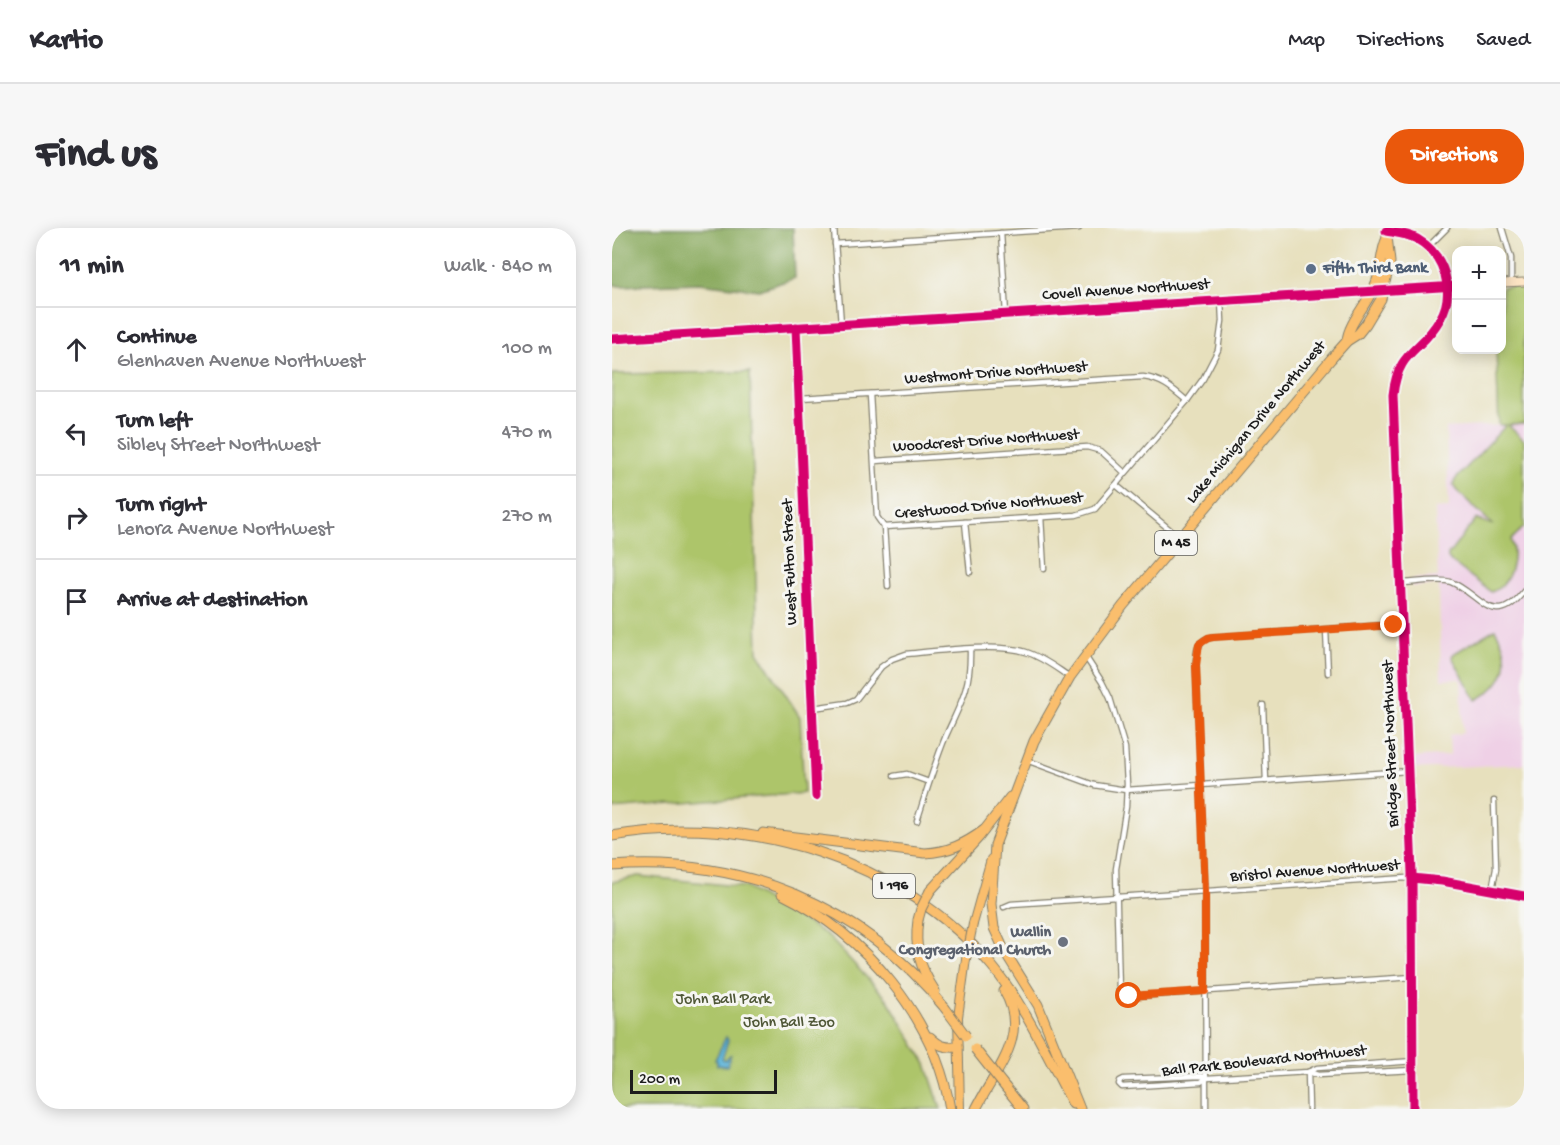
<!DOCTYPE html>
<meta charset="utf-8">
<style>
body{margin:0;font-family:"Gochi Hand",sans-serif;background:#f7f7f7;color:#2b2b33}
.controls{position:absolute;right:18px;top:18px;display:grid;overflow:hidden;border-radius:12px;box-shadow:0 3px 15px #0003}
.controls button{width:54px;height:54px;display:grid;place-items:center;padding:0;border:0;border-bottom:2px solid #e1e1e2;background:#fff;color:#2b2b33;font:30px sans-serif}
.scale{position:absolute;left:18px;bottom:15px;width:147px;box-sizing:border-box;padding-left:6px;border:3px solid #1c1c1c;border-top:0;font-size:16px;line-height:21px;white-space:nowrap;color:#1c1c1c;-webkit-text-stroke:4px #f6f6f2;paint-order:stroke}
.stop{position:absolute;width:18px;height:18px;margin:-14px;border:4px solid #ea580c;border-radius:50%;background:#fff}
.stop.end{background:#ea580c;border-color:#fff;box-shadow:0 2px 6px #0008}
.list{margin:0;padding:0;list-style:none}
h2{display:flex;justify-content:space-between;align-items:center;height:78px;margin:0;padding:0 24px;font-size:26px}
h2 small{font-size:20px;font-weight:400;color:#7c7c81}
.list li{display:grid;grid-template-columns:39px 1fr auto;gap:18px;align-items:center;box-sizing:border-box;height:84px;padding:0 24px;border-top:2px solid #e1e1e2}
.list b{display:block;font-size:22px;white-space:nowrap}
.list p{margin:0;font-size:20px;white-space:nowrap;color:#7c7c81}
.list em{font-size:20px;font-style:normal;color:#7c7c81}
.icon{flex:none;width:33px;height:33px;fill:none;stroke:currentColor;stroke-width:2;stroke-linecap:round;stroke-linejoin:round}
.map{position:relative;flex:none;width:912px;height:881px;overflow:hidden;border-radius:24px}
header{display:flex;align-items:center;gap:36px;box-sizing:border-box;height:84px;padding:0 30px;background:#fff;border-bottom:2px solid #e1e1e2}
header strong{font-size:28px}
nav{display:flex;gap:33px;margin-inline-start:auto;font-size:21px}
.intro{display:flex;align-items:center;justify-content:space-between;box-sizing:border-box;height:144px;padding:0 36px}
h1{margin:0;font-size:42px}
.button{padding:15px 27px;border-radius:24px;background:#ea580c;color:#fff;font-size:21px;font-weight:700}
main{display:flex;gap:36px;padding:0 36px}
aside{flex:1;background:#fff;border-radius:24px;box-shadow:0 3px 15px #0003}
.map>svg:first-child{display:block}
</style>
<header>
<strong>Kartio</strong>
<nav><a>Map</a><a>Directions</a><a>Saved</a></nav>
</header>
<div class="intro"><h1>Find us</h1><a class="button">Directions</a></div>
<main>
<aside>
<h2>11 min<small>Walk · 840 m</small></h2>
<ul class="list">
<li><svg class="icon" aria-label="ahead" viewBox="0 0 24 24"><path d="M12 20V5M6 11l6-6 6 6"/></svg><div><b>Continue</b><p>Glenhaven Avenue Northwest</p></div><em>100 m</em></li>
<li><svg class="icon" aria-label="left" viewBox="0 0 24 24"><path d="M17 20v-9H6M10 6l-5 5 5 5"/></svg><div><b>Turn left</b><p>Sibley Street Northwest</p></div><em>470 m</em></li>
<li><svg class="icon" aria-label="right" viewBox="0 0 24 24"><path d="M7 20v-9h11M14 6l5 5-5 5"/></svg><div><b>Turn right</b><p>Lenora Avenue Northwest</p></div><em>270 m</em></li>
<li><svg class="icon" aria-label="arrive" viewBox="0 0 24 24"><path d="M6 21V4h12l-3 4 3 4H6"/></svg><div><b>Arrive at destination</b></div></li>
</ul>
</aside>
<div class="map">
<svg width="912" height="881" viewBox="0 0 912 881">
<rect width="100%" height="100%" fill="#f6f6f2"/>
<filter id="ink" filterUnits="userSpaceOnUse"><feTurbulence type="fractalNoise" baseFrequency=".0167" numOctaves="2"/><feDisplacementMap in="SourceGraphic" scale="12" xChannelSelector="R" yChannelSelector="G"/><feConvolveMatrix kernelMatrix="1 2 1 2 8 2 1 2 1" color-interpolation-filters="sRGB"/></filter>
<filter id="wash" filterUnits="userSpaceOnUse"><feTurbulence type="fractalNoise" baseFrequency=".008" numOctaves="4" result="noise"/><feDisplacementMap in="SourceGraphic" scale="24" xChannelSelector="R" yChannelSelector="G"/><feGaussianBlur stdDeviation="1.35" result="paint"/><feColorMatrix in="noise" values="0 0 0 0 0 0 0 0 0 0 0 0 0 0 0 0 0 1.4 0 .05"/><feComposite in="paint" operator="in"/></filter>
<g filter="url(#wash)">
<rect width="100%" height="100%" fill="#e7e0bd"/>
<!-- built -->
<path fill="#efd0e6" d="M 912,196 L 912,536 L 800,541 L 800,530 L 838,527 L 837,507 L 851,505 L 849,451 L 829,452 L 827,357 L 800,359 L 799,351 L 826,349 L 823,281 L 837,280 L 834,200 Z"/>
<!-- green -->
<g fill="#adc56a" stroke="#647043" stroke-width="1.5">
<path d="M 912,57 L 912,196 L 896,197 L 912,212 L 912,299 L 899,312 C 905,330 899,357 879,364 L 836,331 L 836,327 L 864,291 L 881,297 L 844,262 L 841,257 L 843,252 L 894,197 L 887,197 L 884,122 L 890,122 L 890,59 Z"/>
<path d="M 138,144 L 146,424 L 188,489 L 192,565 L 0,581 L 0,146 Z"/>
<path d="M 883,401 C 902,431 895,456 864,472 L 840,429 L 841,426 Z"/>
<path d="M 26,648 L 133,659 L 214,706 L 276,772 L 314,836 L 329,881 L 0,881 L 0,654 Z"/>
</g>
<!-- forest -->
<path fill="#8aaa5e" stroke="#53633d" stroke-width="1.5" d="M 0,0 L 181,0 L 183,50 L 147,62 L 87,55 L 7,58 L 0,56 Z"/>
<!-- water -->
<path fill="#5fb7dc" stroke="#3e6a7c" stroke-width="1.5" d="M 114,809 L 116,812 L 110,831 L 113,832 L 119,826 L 115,838 L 105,837 L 105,833 L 103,832 Z"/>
</g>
<g filter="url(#ink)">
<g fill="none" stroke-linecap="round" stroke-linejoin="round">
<defs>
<g id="street">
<path d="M 222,0 L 229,96"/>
<path d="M 890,0 L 899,30 L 899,55"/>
<path d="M 389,5 L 394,86"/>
<path d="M 223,16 L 467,0"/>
<path d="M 816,19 L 835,0"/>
<path d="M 184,99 L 204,568"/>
<path d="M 258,166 L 265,289 L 272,299 L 276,358"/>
<path d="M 188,170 L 531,149 C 550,151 561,161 575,173"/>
<path d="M 263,233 L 475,219 L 489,223 L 513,245"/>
<path d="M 504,257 L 568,310"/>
<path d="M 429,289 L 432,341"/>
<path d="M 353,294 L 358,344"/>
<path d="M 272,299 L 464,287 L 483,281 L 575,173 L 591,151 L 606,122 L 610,93 L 609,72"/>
<path d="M 788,355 C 800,355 828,350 839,354 C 868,366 882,403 912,363"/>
<path d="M 714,402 L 716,445"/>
<path d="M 473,428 L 490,454 L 498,470 L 513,520 L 515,556 L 514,579 L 504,641 L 507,764 L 511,767 L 523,768 L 801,749"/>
<path d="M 651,477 L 654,553"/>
<path d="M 201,480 L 235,475 L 244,471 L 269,439 L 280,431 L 294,426 C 325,423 386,415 414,424 C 430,429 444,440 458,449"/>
<path d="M 414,532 L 482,557 L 514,562 L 796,543"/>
<path d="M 282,548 L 295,546 L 317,554"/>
<path d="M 305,593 C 314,565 322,537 333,510 C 348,476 359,461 358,422"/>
<path d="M 880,662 L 884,641 L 882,573"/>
<path d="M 392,679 L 399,676 L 794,650 L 830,653 L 912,668"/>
<path d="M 696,844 L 706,847 L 801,842"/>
<path d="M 696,844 L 697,881"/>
<path d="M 595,850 L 589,848 L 512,851 L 508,853 L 507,856 L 510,859 L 589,854 L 595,850 L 696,844 L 705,840 L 802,833"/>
<path d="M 594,881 L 593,663 L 584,437 C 584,423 585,411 601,409 L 790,396"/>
</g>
<g id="secondary">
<path d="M 774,3 C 785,5 796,6 805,11 C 833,27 844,64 828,91 C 809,125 786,121 781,167 L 800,645 L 801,881"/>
<path d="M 890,55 L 912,54"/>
<path d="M 0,111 L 844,58"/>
</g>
<g id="primary">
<path d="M 361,696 L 379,631"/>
<path d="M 348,881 L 346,789 L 354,731"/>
</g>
<g id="highway">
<path d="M 735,113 C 736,95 757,74 764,55 C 770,40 768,24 775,10"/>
<path d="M 151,605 L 313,625 C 336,624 353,616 372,602"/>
<path d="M 0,608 C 135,584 291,632 380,738 C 414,779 436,830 461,876"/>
<path d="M 0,638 C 131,628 250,677 333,780"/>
<path d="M 318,663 L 367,609 L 398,569"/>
<path d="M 170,666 C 253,707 323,789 338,881"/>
<path d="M 306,692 C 302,720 308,740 323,763"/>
<path d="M 318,809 C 327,818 333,820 346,819"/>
<path d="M 394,860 L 411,881"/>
<path d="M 364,881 C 383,842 419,808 392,763"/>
<path d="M 468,881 L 426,777 L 393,724 L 382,700 L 379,676 L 383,617 L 422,513 L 458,449 L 511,378 L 719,131 L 735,113 L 746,106 L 754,96 L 769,71 L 778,34 L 774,0"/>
</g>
</defs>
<!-- street casing -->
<use href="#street" stroke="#827e6c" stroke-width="7"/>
<!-- secondary casing -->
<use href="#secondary" stroke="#827e6c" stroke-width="9"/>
<!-- primary casing -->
<use href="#primary" stroke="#827e6c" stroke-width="10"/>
<!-- highway casing -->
<use href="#highway" stroke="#827e6c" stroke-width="11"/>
<!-- street -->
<use href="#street" stroke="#fff" stroke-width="4.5"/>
<!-- secondary -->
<use href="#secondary" stroke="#fde5c5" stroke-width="7"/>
<!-- primary -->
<use href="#primary" stroke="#fabe6d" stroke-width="8"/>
<!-- highway -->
<use href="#highway" stroke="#fabe6d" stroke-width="9"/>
<defs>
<path id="primary-bridge" d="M 354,731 L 361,696"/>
<g id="highway-bridge">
<path d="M 306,692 L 309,681 L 318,663"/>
<path d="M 333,780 L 354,808"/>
<path d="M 363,821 L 394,860"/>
</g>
</defs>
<!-- primary-bridge casing -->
<use href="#primary-bridge" stroke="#827e6c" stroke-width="10" stroke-linecap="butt"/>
<!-- highway-bridge casing -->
<use href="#highway-bridge" stroke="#827e6c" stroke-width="11" stroke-linecap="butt"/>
<!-- primary-bridge -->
<use href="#primary-bridge" stroke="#fabe6d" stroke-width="8"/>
<!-- highway-bridge -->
<use href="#highway-bridge" stroke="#fabe6d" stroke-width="9"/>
<defs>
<g id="cycleway">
<path d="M 774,3 C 785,5 796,6 805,11 C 833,27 844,64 828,91 C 809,125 786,121 781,167 L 800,645 L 801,881"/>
<path d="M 184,99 L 204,568"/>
<path d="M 0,111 L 844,58"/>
<path d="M 800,650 L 830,653 L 912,668"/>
</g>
</defs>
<!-- cycleway casing -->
<use href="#cycleway" stroke="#f6f6f2" stroke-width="13"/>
<!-- cycleway -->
<use href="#cycleway" stroke="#d6006c" stroke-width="9"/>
</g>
</g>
<g fill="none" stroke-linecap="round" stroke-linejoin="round" filter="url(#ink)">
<!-- route -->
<path stroke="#ea580c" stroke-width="8" d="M 517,768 L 593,763 L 593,663 L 584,437 L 587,416 L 596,410 L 601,409 L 782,397"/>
</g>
<!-- markers -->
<circle fill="#5c6f8a" stroke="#f6f6f2" stroke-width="2" cx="699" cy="41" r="6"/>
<circle fill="#6b7280" stroke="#f6f6f2" stroke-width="2" cx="451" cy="714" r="6"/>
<g text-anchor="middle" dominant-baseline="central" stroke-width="6" stroke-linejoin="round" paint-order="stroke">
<!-- shield labels -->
<g fill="#f6f6f2" stroke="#5d5d5c" stroke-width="1.5">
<rect x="543" y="303" width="42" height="24" rx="4.5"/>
<rect x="261" y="646" width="42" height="24" rx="4.5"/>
</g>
<g font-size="15" font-weight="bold" fill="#1c1c1c">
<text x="564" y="315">M 45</text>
<text x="282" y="658">I 196</text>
</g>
<!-- service labels -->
<g font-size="16" font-weight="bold" fill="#4e5e75" stroke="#f6f6f2" text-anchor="start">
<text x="711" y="41">Fifth Third Bank</text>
</g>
<!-- street labels -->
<g font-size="16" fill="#1c1c1c" stroke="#f6f6f2">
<text transform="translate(514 63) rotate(-4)">Covell Avenue Northwest</text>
<text transform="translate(384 146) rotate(-4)">Westmont Drive Northwest</text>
<text transform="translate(645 195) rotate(-50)">Lake Michigan Drive Northwest</text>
<text transform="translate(374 214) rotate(-4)">Woodcrest Drive Northwest</text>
<text transform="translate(377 279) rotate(-5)">Crestwood Drive Northwest</text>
<text transform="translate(179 334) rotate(-92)">West Fulton Street</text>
<text transform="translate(780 516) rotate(-92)">Bridge Street Northwest</text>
<text transform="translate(703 644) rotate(-4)">Bristol Avenue Northwest</text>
<text transform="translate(652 834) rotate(-6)">Ball Park Boulevard Northwest</text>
</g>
<!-- worship labels -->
<g font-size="16" font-weight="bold" fill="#5b616d" stroke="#f6f6f2" text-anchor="end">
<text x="439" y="705">Wallin<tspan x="439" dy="18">Congregational Church</tspan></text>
</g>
<!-- park labels -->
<g font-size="16" fill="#4f5737" stroke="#f6f6f2">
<text x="111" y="772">John Ball Park</text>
<text x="177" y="795">John Ball Zoo</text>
</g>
</g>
</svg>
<div class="controls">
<button>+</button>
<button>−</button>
</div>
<div class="scale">200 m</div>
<div class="stop" style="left:517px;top:768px"></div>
<div class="stop end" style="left:782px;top:397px"></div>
</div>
</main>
